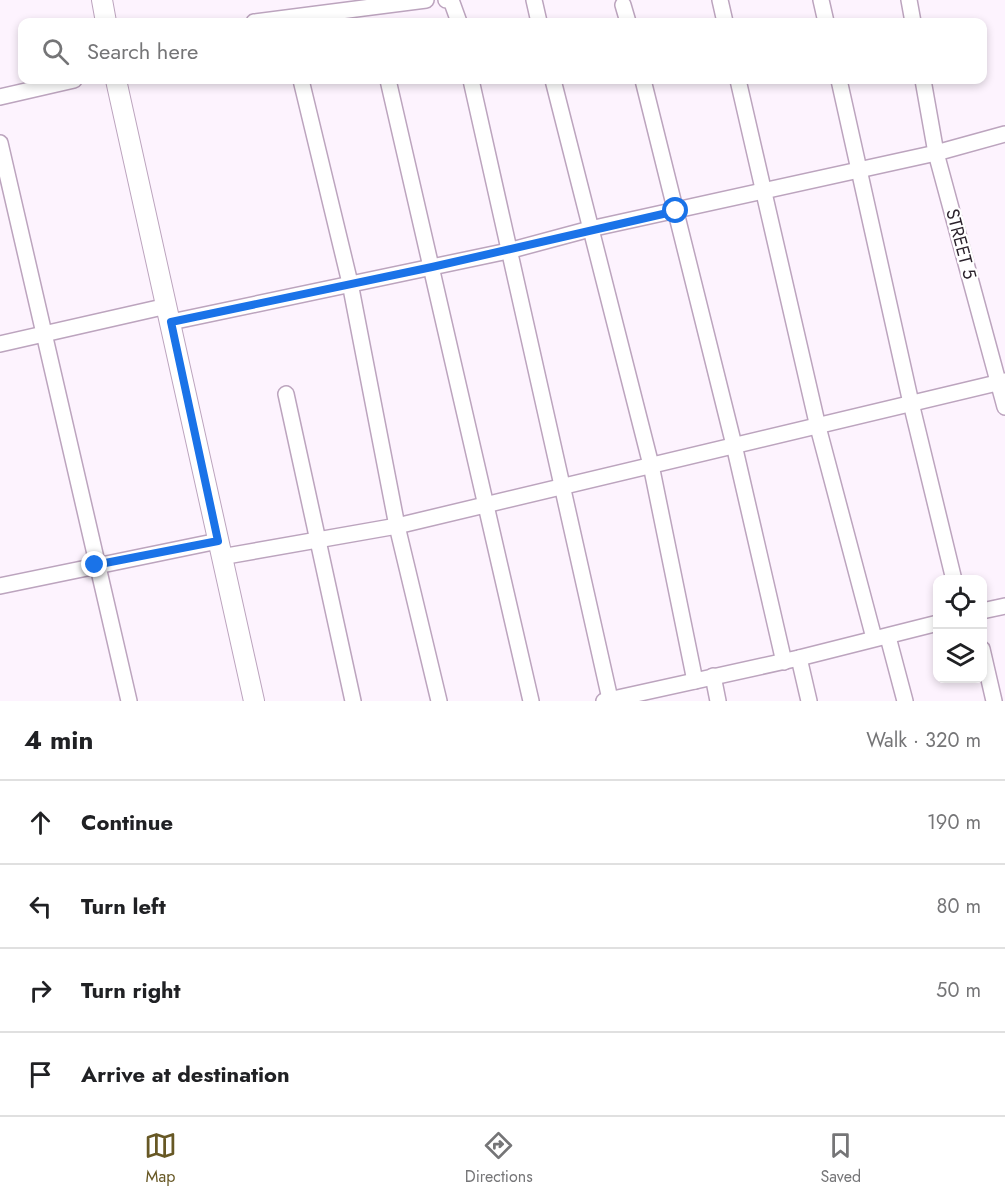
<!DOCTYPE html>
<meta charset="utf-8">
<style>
body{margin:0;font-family:Jost,sans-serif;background:#f6f6f6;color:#202124}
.controls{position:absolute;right:18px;bottom:18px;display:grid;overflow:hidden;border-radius:12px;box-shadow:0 3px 9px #0003}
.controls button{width:54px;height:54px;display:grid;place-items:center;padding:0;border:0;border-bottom:2px solid #e0e0e0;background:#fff;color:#202124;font:30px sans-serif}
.stop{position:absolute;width:18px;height:18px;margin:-14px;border:4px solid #1a73e8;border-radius:50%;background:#fff}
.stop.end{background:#1a73e8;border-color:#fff;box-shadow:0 2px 6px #0008}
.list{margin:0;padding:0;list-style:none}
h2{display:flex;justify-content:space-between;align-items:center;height:78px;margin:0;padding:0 24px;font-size:26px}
h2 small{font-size:20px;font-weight:400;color:#757577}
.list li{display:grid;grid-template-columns:39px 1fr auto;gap:18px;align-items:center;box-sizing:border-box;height:84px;padding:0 24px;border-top:2px solid #e0e0e0}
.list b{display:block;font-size:22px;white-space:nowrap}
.list em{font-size:20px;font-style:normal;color:#757577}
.icon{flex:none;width:33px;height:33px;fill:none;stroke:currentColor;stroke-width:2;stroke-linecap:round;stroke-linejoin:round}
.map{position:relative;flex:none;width:1005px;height:701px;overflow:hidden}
.search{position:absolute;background:#fff;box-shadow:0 3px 9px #0003;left:18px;right:18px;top:18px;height:66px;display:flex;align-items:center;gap:15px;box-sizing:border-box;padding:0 21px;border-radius:12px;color:#757577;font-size:22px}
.sheet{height:414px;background:#fff}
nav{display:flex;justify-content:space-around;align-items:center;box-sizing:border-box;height:84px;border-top:2px solid #e0e0e0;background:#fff;font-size:16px;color:#757577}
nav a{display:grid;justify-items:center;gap:3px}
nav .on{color:#675825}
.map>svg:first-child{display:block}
</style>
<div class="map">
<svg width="1005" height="701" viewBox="0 0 1005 701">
<rect width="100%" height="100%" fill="#fdf3fe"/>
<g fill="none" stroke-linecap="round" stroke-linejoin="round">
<defs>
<g id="street">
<path d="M 446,0 L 451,0 L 459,22"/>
<path d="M 534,0 L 539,22"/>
<path d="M 720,0 L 725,22"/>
<path d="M 821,0 L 826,22"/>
<path d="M 909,0 L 913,22"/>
<path d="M 623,5 L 628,22"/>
<path d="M 254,22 L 426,0"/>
<path d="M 301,80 L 350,283 L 397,526 L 439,701"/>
<path d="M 388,80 L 531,701"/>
<path d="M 471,80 L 610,699"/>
<path d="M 553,80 L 651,465 L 695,681"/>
<path d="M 643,80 L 734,445 L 784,662"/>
<path d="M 738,80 L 818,427 L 874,638"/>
<path d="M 839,80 L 911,403 L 954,580"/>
<path d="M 923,80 L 936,153 L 1005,407"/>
<path d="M 0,97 L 74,80"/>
<path d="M 0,143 L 129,701"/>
<path d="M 171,322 L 508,251 L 590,229 L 936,153 L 1005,134"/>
<path d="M 0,344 L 167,306"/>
<path d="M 286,394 L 353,701"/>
<path d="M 221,557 L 397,526 L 1005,381"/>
<path d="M 0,586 L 218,541"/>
<path d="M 982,611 L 1005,606"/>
<path d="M 888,637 L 905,701"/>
<path d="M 982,649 L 994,701"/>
<path d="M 799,658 L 809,701"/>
<path d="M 713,676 L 718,701"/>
<path d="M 604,701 L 799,658 L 938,623"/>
</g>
<g id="secondary">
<path d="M 102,0 L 106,22"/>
<path d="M 116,80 L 254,701"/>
</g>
</defs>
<!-- street casing -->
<use href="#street" stroke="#bca4be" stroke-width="18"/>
<!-- secondary casing -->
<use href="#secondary" stroke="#bca4be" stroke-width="22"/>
<!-- street -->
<use href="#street" stroke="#fff" stroke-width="15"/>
<!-- secondary -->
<use href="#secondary" stroke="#fff" stroke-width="20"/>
</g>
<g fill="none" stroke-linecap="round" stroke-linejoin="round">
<!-- route -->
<path stroke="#1a73e8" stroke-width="8" d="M 95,565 L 218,541 L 171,322 L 432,267 L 676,211"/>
</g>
<g text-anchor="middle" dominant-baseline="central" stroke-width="4.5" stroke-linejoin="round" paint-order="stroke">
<!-- street labels -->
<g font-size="18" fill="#2b222c" stroke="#fff">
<text transform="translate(961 244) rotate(75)">STREET 5</text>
</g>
</g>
</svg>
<div class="controls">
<button><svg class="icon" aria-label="locate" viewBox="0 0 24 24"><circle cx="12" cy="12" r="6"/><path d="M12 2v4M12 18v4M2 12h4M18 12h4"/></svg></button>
<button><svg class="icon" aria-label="layers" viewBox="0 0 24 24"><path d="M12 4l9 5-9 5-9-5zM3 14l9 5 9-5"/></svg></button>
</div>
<div class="stop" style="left:676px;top:211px"></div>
<div class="stop end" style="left:95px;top:565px"></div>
<div class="search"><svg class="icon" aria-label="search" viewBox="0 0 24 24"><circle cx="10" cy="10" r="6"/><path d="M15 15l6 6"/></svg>Search here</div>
</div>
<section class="sheet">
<h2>4 min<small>Walk · 320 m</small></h2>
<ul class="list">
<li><svg class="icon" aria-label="ahead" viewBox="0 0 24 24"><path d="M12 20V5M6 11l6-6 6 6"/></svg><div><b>Continue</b></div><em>190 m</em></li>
<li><svg class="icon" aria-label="left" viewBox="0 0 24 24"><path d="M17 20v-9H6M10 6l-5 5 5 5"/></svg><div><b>Turn left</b></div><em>80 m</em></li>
<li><svg class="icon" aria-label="right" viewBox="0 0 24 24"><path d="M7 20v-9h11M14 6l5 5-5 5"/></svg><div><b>Turn right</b></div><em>50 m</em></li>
<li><svg class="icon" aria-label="arrive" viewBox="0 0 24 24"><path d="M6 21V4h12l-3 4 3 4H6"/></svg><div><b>Arrive at destination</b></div></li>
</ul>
</section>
<nav>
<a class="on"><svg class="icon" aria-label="map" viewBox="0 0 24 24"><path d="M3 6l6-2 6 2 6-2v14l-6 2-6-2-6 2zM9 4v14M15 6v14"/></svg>Map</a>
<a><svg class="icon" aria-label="directions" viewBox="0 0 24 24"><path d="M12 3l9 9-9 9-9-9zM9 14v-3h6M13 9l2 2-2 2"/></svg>Directions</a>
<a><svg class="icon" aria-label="saved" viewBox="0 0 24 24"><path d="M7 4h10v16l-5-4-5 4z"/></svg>Saved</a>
</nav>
